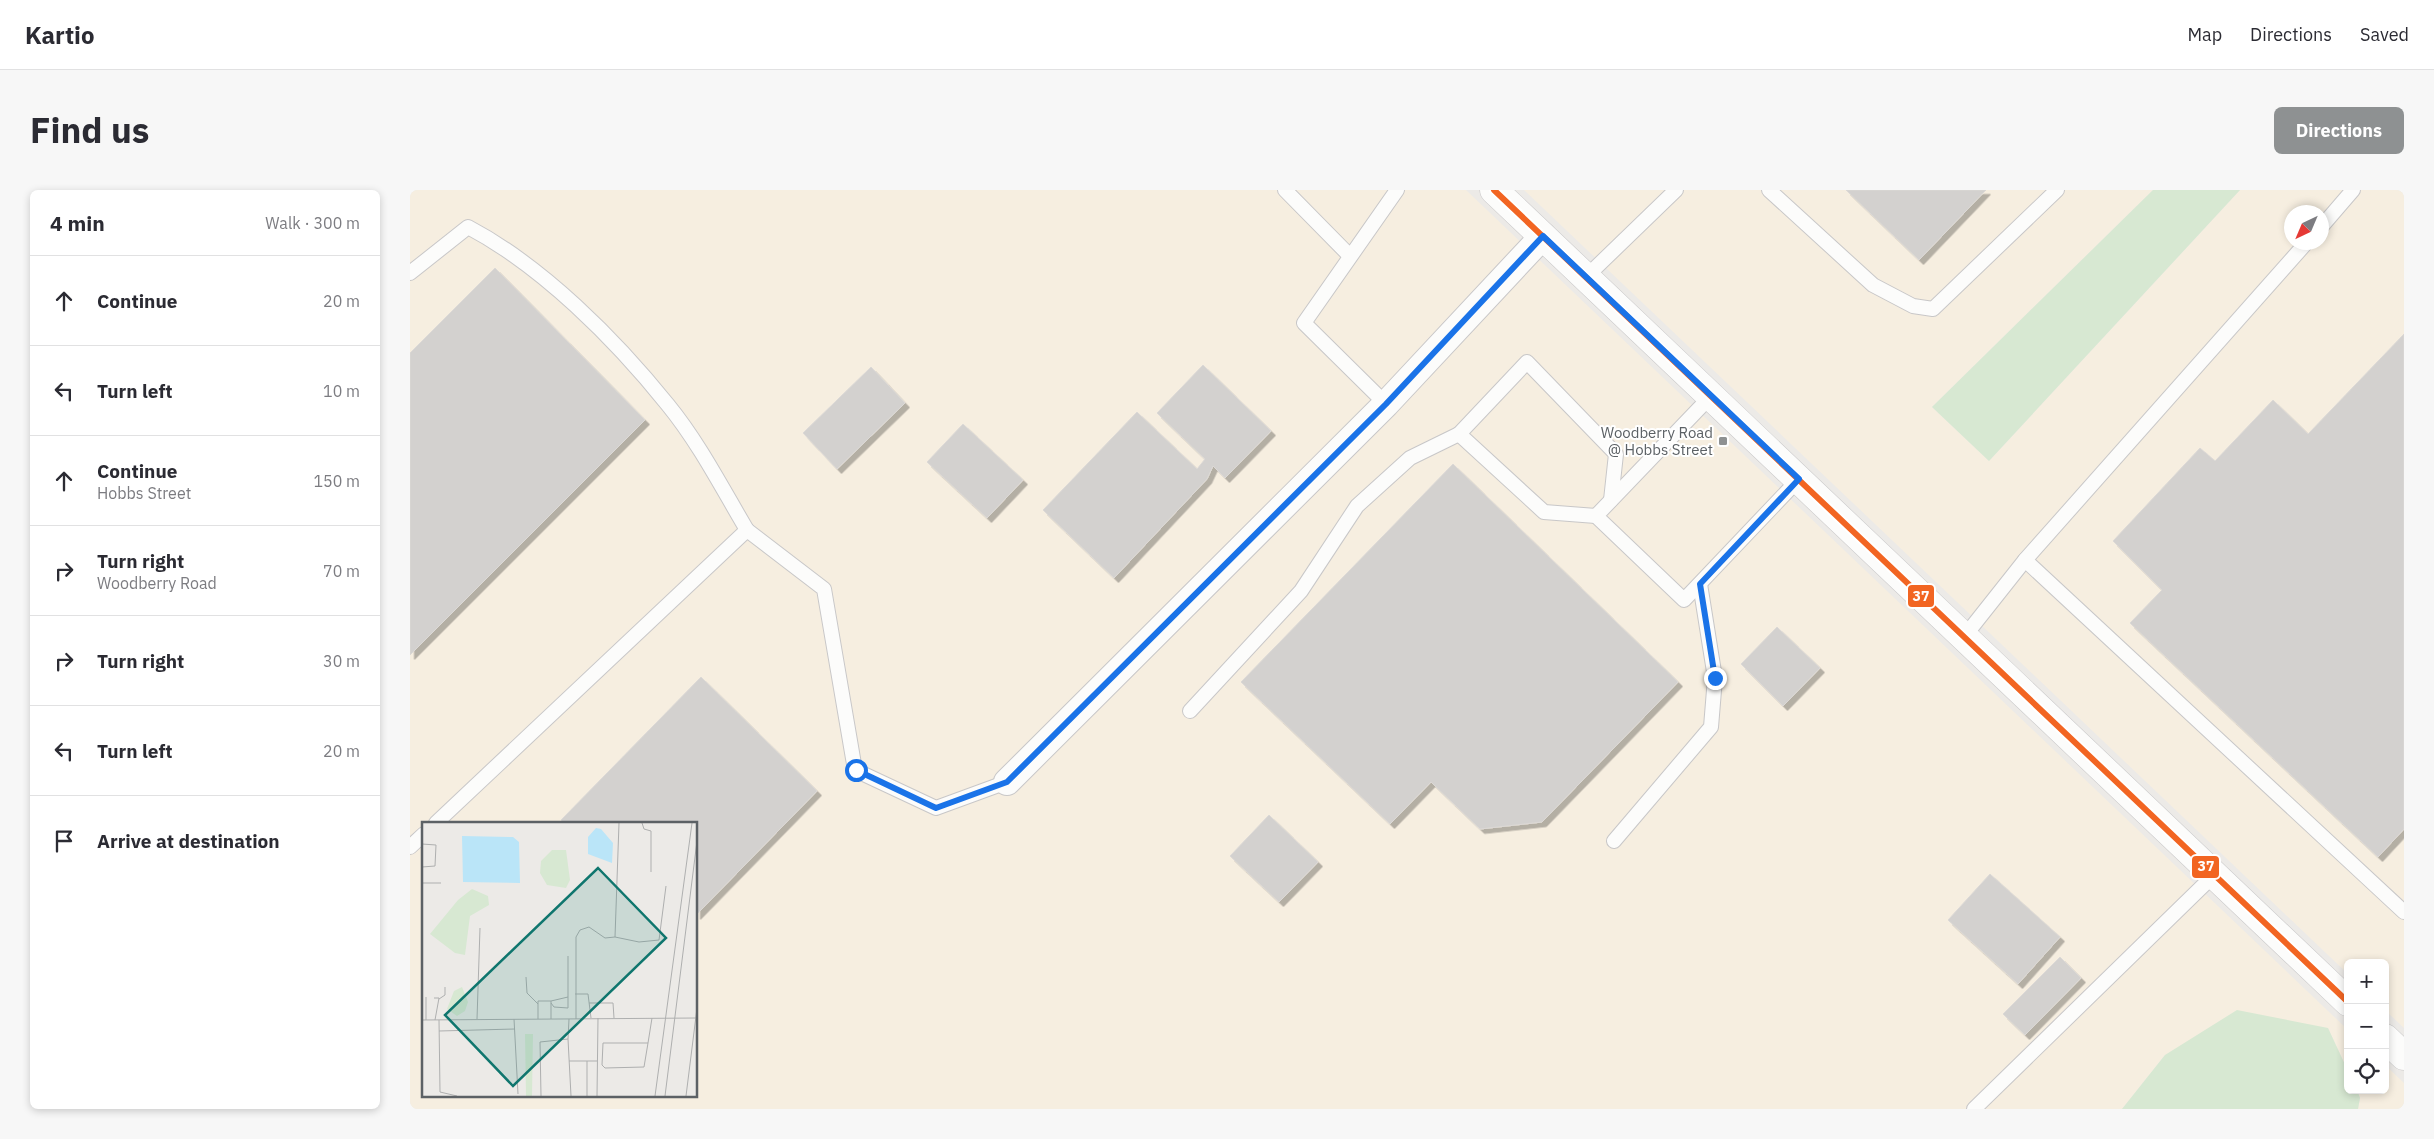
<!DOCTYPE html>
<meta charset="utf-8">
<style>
body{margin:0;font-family:"IBM Plex Sans",sans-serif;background:#f7f7f7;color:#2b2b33}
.controls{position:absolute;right:15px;bottom:15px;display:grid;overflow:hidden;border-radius:8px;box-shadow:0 2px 8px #0003}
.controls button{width:45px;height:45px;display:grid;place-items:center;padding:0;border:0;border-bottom:1px solid #e1e1e2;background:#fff;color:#2b2b33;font:25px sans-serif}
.compass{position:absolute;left:1874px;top:15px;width:45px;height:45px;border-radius:50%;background:#fff;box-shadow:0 2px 8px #0003;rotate:224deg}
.stop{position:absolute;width:15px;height:15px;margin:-11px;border:4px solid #1a73e8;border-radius:50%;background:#fff}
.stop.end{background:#1a73e8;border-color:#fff;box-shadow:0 1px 5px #0008}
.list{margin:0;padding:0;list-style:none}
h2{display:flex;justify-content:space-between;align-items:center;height:65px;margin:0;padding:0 20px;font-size:21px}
h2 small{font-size:16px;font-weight:400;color:#7c7c81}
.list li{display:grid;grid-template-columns:32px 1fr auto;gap:15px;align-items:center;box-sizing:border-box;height:90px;padding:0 20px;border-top:1px solid #e1e1e2}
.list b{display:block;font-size:19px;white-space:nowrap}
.list p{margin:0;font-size:16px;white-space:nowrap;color:#7c7c81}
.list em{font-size:16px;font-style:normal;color:#7c7c81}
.icon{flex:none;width:28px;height:28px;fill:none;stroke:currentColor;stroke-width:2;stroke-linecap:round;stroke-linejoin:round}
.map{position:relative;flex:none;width:1994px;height:919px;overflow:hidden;border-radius:8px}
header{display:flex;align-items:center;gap:30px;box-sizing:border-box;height:70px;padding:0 25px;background:#fff;border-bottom:1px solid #e1e1e2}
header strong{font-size:24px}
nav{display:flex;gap:28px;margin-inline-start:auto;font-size:18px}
.intro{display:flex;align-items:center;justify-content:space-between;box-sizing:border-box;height:120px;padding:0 30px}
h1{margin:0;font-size:35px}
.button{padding:12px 22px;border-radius:8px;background:#8e9192;color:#fff;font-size:18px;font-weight:700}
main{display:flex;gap:30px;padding:0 30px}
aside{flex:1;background:#fff;border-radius:8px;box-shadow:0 2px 8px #0003}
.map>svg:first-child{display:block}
</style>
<header>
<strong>Kartio</strong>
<nav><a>Map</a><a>Directions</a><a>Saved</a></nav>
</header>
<div class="intro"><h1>Find us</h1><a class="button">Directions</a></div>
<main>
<aside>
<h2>4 min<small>Walk · 300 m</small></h2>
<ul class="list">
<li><svg class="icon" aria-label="ahead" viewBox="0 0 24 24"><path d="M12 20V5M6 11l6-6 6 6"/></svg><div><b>Continue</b></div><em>20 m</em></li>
<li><svg class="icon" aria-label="left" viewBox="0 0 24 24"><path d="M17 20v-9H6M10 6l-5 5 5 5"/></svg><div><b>Turn left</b></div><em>10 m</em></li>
<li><svg class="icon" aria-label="ahead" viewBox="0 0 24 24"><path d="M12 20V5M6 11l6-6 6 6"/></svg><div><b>Continue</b><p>Hobbs Street</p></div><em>150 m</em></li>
<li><svg class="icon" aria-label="right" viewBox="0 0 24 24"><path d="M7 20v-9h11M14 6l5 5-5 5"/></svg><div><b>Turn right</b><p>Woodberry Road</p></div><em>70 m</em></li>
<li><svg class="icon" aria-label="right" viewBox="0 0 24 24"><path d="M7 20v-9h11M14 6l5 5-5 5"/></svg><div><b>Turn right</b></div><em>30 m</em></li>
<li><svg class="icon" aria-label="left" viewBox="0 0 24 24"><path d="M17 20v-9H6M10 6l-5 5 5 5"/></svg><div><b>Turn left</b></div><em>20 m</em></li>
<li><svg class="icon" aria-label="arrive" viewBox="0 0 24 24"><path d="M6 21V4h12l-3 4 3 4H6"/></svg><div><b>Arrive at destination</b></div></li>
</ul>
</aside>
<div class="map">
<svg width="1994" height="919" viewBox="0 0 1994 919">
<defs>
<filter id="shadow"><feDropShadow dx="4.5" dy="4.5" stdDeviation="0" flood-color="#0004"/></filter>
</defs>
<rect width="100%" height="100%" fill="#eceae7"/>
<!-- commercial -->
<g fill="#f6eee0" fill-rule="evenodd">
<path d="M 0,0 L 1056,0 L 1938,840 L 1938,881 L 1918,838 L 1755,865 L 1712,919 L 0,919 ZM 14,633 L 286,633 L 286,905 L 14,905 Z"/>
<path d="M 1114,0 L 1743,0 L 1522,217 L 1579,271 L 1830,0 L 1994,0 L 1994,838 L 1975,820 L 1975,773 L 1938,773 L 1938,784 ZM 1882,22 L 1912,22 L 1912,52 L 1882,52 Z"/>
<path d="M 1975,875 L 1994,893 L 1994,919 L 1948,919 L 1950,908 L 1947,900 L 1975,900 Z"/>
</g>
<!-- green -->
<g fill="#d7e8d2">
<path d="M 1743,0 L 1830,0 L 1579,271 L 1522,217 Z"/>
<path d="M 1827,820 L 1918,838 L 1938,881 L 1938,900 L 1947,900 L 1950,908 L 1948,919 L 1712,919 L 1755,865 Z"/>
</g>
<!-- building -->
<g fill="#d3d1cf" stroke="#dcd9d6" filter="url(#shadow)">
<path d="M 1436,0 L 1576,0 L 1509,70 Z"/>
<path d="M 85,78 L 235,230 L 0,465 L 0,163 Z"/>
<path d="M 1994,144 L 1994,639 L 1968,667 L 1720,433 L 1752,400 L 1703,351 L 1790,258 L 1805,271 L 1863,210 L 1898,244 Z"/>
<path d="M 793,175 L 861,241 L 815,288 L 803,276 L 797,289 L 704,388 L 633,320 L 727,222 L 787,279 L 795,269 L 747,223 Z"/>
<path d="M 461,177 L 495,213 L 427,279 L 393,243 Z"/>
<path d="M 553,234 L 613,290 L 577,328 L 517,272 Z"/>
<path d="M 1043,274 L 1268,492 L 1132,632 L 1070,639 L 1021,592 L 980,634 L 831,492 Z"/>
<path d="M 1367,437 L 1410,478 L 1373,516 L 1331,474 Z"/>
<path d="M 291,487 L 407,601 L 286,725 L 286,633 L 154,633 L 151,630 Z"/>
<path d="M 859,625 L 908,672 L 869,712 L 820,666 Z"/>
<path d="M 1580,684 L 1650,747 L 1608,794 L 1538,730 Z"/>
<path d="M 1650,767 L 1671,788 L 1615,845 L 1593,824 Z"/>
</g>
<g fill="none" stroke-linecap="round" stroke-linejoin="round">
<defs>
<g id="service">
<path d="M 875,0 L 940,66"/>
<path d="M 1359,0 L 1463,95 L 1503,116 L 1523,119 L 1647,0"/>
<path d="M 1912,36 L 1943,0"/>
<path d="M 0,83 L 58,37 C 132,76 205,149 258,215 C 289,253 312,298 337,340"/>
<path d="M 1176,87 L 1266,0"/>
<path d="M 1301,206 L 1186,326 L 1274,410 L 1389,289"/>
<path d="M 976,214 L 894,133 L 987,0"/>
<path d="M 1186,326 L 1134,322 L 1049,244 L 1117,172 L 1206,264 L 1201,310"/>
<path d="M 1615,370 L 1994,722"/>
<path d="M 1554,447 L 1615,370 L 1897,52"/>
<path d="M 780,521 L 891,401 L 947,316 L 1000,268 L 1049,244"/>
<path d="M 26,633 L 337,340 L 414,399 L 445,580 L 526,618 L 597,592"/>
<path d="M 1204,651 L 1301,537 L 1305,488 L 1290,394"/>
<path d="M 0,657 L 14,644"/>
<path d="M 1564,919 L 1804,685"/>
</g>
<path id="minor" d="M 597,592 L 976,214 L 1133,46"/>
<g id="tertiary">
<path d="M 1084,0 L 1938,812"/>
<path d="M 1975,848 L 1994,866"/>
</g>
</defs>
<!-- service casing -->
<use href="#service" stroke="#c8c7c8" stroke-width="16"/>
<!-- minor casing -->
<use href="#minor" stroke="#c8c7c8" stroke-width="28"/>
<!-- tertiary casing -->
<use href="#tertiary" stroke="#c8c7c8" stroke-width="29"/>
<!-- service -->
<use href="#service" stroke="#fcfcfb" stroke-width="14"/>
<!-- minor -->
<use href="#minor" stroke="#fcfcfb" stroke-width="26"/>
<!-- tertiary -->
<use href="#tertiary" stroke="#fcfcfb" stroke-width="28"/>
<defs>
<path id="bus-1" d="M 1084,0 L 1938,812"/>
</defs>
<!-- bus-1 casing -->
<use href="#bus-1" stroke="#fff" stroke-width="10"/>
<!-- bus-1 -->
<use href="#bus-1" stroke="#f26522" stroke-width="6"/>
</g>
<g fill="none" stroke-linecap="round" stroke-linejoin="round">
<!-- route -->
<path stroke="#1a73e8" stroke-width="6" d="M 446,580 L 526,618 L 597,592 L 976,214 L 1133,46 L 1389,289 L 1290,394 L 1305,488"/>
</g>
<!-- markers -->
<rect fill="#8e9192" stroke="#fff" stroke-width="2" x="1308" y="246" width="10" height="10" rx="2.5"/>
<g text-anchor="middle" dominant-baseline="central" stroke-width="4" stroke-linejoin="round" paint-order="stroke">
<!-- poi labels -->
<g font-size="15" fill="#5c6165" stroke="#fff" text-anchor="end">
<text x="1303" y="242">Woodberry Road<tspan x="1303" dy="17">@ Hobbs Street</tspan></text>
</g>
</g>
<!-- overview -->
<g transform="translate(12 632)">
<rect width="275" height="275" fill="#eceae7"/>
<path d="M 130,28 L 144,28 L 148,58 L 144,66 L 125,63 L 118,51 L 119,39 ZM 50,67 L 66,74 L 67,83 L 48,94 L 43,133 L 33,131 L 8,112 L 36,78 ZM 40,165 L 46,180 L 43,189 L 35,194 L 25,187 L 32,169 ZM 103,212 L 111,212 L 110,274 L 104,274 Z" fill="#d7e8d2"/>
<path d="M 174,6 L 179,7 L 191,21 L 190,41 L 166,32 L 166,15 ZM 40,14 L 91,15 L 97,20 L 98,61 L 41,60 Z" fill="#bae5f8"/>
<path fill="none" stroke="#aeafaf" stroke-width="1" d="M 220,1 L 222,7 L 229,9 L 229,50M 0,22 L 14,23 L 13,44 L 0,45M 0,61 L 19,61M 193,115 L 217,120 L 237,118 L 244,64M 104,155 L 105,171 L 116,182M 153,172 L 166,172 L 169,196M 4,175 L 4,198M 146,175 L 146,134M 12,176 L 17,176 L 13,198M 17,177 L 23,173 L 23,165M 129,179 L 146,175 L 146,186 L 132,185 L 129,181M 167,181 L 191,181 L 192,196M 55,197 L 58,106M 92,197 L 96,272M 116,197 L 116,179 L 129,179 L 129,197M 154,197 L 154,115 L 158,108 L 167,105 L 183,116 L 193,115 L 197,1M 0,198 L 275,196M 17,198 L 18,270 L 35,274M 17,209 L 93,207M 146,217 L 149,274M 226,221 L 181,221 L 180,243 L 183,246 L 222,245 L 226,221 L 230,196M 147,239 L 175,239M 165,239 L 165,274M 119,274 L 118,220 L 146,217 L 147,197M 175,274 L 176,196M 233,274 L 270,1M 243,274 L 275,19M 264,274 L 275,186"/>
<path fill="#0f766e" fill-opacity="0.15" stroke="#0f766e" stroke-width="2.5" d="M 176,46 L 244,116 L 91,264 L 23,193 Z"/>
<rect width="275" height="275" fill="none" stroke="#5c6165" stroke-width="2.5"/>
</g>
<g stroke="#fff" stroke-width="2">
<rect x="1497" y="394" width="28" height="24" rx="5" fill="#f26522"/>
<rect x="1781" y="665" width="29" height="24" rx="5" fill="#f26522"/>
</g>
<g font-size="14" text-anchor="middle" font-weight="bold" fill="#fff">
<text x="1511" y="411">37</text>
<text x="1796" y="681">37</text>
</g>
</svg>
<div class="controls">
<button>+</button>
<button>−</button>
<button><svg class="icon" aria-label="locate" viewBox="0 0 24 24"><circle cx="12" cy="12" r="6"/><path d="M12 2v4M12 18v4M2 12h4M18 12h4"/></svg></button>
</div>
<svg class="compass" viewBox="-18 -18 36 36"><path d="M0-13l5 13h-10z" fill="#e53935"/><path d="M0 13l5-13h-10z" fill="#7c7c81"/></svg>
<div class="stop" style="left:446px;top:580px"></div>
<div class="stop end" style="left:1305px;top:488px"></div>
</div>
</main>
